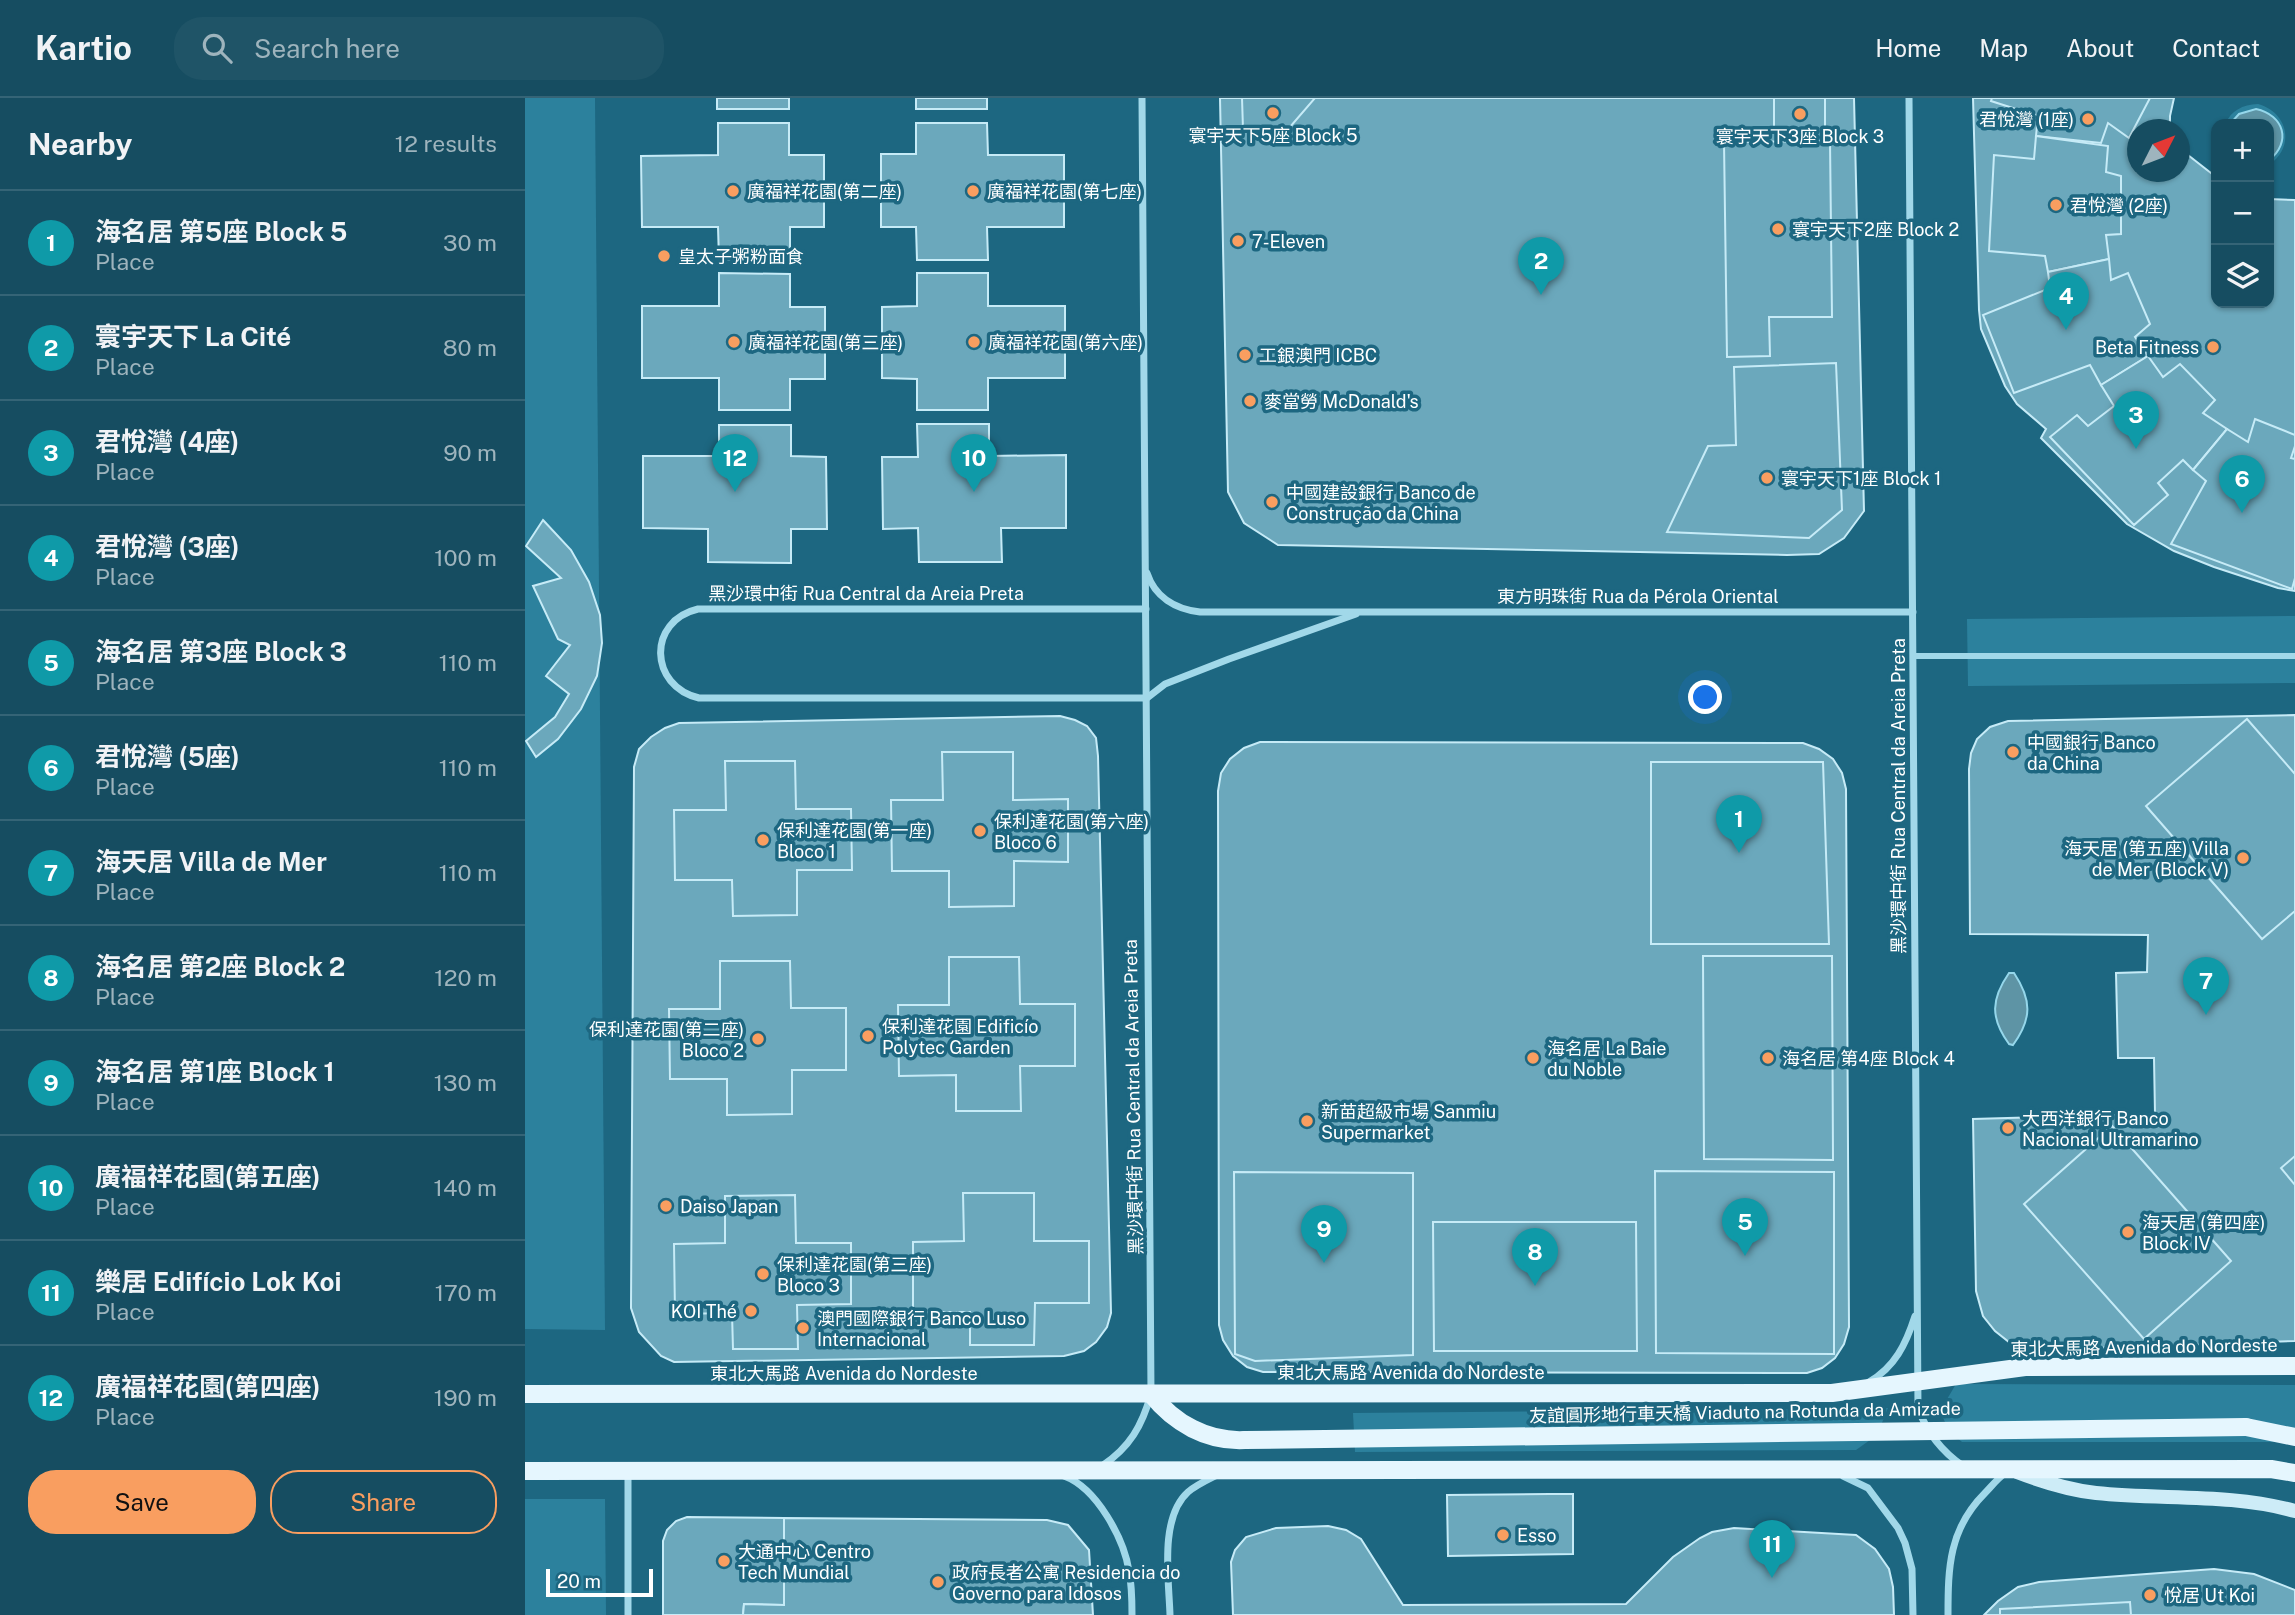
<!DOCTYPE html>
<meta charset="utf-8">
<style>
body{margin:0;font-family:"Public Sans","Noto Sans SC",sans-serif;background:#1f5467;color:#f1f3f6}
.controls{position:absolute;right:21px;top:21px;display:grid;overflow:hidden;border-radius:14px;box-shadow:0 2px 5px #0004}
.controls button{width:63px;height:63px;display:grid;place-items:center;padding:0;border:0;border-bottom:2px solid #356476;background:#164d61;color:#f1f3f6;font:35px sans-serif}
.compass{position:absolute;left:1602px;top:21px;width:63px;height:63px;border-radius:50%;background:#164d61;box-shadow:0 2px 5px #0004;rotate:48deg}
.scale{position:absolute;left:21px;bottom:18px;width:107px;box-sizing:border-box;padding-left:7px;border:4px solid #fff;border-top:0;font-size:19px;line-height:24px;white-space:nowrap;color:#fff;-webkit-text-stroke:5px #1d6781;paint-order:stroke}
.you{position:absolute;left:1181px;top:600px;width:24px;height:24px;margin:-18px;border:5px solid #fff;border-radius:50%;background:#1a73e8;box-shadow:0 0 0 10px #1a73e833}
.badge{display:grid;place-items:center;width:46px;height:46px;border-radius:50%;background:#f99e60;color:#fff;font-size:23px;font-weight:700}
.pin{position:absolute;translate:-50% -58px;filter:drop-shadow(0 2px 4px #0008)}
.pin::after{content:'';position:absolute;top:37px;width:24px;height:21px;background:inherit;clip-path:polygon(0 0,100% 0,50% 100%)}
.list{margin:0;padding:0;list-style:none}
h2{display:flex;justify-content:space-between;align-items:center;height:91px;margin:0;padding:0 28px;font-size:30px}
h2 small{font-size:23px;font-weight:400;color:#9eb4bd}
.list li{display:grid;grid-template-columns:46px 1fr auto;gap:21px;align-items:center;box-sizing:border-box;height:105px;padding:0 28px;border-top:2px solid #356476}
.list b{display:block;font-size:26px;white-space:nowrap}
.list p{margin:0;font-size:23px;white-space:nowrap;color:#9eb4bd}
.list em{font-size:23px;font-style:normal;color:#9eb4bd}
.actions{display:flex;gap:14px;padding:21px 28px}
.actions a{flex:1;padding:16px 0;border:2px solid #f99e60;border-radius:28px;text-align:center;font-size:24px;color:#f99e60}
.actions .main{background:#f99e60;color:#111}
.icon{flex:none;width:38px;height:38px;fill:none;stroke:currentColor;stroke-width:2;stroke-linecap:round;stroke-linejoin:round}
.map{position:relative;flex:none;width:1770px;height:1517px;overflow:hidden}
header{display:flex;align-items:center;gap:42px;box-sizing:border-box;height:98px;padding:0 35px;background:#164d61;border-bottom:2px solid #356476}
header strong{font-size:33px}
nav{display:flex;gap:38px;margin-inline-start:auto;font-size:24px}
.search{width:490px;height:63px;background:#1f5467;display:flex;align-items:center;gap:18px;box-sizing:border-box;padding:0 24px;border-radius:28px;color:#9eb4bd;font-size:26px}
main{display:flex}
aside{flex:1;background:#164d61}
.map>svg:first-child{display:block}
</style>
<header>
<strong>Kartio</strong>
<div class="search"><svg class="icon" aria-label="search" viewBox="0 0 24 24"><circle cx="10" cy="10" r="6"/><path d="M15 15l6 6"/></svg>Search here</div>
<nav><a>Home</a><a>Map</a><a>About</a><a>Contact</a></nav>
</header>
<main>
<aside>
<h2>Nearby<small>12 results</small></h2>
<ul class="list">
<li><span class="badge" style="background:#0f9aa8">1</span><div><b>海名居 第5座 Block 5</b><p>Place</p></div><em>30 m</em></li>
<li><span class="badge" style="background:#0f9aa8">2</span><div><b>寰宇天下 La Cité</b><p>Place</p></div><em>80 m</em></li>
<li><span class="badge" style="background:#0f9aa8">3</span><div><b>君悅灣 (4座)</b><p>Place</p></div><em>90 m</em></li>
<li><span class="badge" style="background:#0f9aa8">4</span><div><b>君悅灣 (3座)</b><p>Place</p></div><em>100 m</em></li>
<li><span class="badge" style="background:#0f9aa8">5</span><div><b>海名居 第3座 Block 3</b><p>Place</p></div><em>110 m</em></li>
<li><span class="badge" style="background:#0f9aa8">6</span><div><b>君悅灣 (5座)</b><p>Place</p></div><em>110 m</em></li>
<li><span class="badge" style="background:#0f9aa8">7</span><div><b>海天居 Villa de Mer</b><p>Place</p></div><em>110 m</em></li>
<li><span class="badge" style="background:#0f9aa8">8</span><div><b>海名居 第2座 Block 2</b><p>Place</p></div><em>120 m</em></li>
<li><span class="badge" style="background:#0f9aa8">9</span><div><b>海名居 第1座 Block 1</b><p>Place</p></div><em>130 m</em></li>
<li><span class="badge" style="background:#0f9aa8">10</span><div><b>廣福祥花園(第五座)</b><p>Place</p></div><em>140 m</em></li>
<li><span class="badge" style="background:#0f9aa8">11</span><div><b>樂居 Edifício Lok Koi</b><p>Place</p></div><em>170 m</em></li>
<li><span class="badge" style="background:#0f9aa8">12</span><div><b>廣福祥花園(第四座)</b><p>Place</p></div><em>190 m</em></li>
</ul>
<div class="actions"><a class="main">Save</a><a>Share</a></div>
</aside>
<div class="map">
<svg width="1770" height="1517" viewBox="0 0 1770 1517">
<rect width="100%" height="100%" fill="#1d6781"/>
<!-- green -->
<g fill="#2c819d">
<path d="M 0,0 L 70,0 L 80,1232 L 0,1231 Z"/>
<path d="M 1733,6 C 1764,15 1770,49 1744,67 L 1744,26 L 1700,26 C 1707,12 1717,7 1733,6 Z"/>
<path d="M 1770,518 L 1770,585 L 1443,588 L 1442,521 Z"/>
<path d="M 1431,1286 L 1770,1287 L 1770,1344 L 1437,1344 L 1424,1333 L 1415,1313 Z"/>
<path d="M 1363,1310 L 1352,1337 L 1331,1352 L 830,1354 L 828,1315 Z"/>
<path d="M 0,1401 L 80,1401 L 81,1517 L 0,1517 Z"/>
</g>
<!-- water -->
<g fill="#5e94a5" stroke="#95d7eb" stroke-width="2">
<path d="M 1731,11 C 1759,17 1767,44 1744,62 L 1744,26 L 1705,26 L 1714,16 Z"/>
<path d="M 1484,875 L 1489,875 C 1507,902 1507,921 1488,947 L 1484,946 C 1465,920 1466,901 1484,875 Z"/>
</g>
<!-- building -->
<g fill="#6ba8bc" stroke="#c6ebf7" stroke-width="2">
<rect x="192" y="0" width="72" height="11"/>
<rect x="391" y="0" width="71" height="11"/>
<path d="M 695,0 L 1329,0 L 1339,413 L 1319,440 L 1294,456 L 1262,457 L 753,447 L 719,425 L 703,394 Z"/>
<path d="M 717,0 L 790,0 L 765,29 L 718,31 Z"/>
<rect x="1249" y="0" width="51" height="32"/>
<path d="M 1448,0 L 1649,0 L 1645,18 L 1645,32 L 1612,32 L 1612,74 L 1654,74 L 1654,50 L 1691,79 L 1691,205 L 1744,205 L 1744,101 L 1770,102 L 1770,493 L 1753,490 L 1689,469 L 1649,453 L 1602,426 L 1516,340 L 1521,331 L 1492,306 L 1480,288 L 1456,231 L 1454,212 Z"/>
<path d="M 1467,0 L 1625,0 L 1604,40 L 1583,25 L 1576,45 L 1511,38 L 1513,18 L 1466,3 Z"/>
<path d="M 193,25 L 264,25 L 264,57 L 299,57 L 299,129 L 265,129 L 265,162 L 194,162 L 193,129 L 117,129 L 116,58 L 193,57 Z"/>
<path d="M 391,25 L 462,25 L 463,57 L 539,57 L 539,129 L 462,129 L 463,162 L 392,162 L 391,129 L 356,129 L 356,56 L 391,56 Z"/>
<path d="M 1511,38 L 1583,48 L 1581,74 L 1596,78 L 1596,136 L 1581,137 L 1584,161 L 1523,174 L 1520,158 L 1464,153 L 1469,57 L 1509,61 Z"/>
<path d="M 1305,43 L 1307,219 L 1244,219 L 1245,258 L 1202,259 L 1199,44 Z"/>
<path d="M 1584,161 L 1586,182 L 1603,175 L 1625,226 L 1610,239 L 1623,258 L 1576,287 L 1565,267 L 1489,295 L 1458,217 L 1525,190 L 1523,174 Z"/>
<path d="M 194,175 L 265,176 L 265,209 L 300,209 L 300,281 L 265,281 L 265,312 L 194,312 L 194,280 L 117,280 L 117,208 L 194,208 Z"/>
<path d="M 392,175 L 463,175 L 463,208 L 540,208 L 540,280 L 463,280 L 463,312 L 392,312 L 392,281 L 357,280 L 357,209 L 392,208 Z"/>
<path d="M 1623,258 L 1638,279 L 1655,266 L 1690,302 L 1678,315 L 1702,331 L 1668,372 L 1658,362 L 1633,385 L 1643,397 L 1609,427 L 1525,339 L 1552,317 L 1563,328 L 1589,308 L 1576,287 Z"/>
<path d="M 1311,265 L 1317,412 L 1284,440 L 1142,434 L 1183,348 L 1211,347 L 1209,269 Z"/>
<path d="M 1730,321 L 1770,337 L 1770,348 L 1766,360 L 1770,361 L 1770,480 L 1767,491 L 1646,446 L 1681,383 L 1668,372 L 1702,331 L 1723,344 Z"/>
<path d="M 392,326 L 464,326 L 464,358 L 541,357 L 541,430 L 476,430 L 477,464 L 394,464 L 393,430 L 358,431 L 357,359 L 393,359 Z"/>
<path d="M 194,327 L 266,327 L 266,358 L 301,359 L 302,431 L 266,431 L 266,465 L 183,464 L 183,431 L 118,430 L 118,358 L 194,358 Z"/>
<path d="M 18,422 L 46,452 L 64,484 L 75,517 L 77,545 L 72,578 L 56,611 L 33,641 L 11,659 L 1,643 L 30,619 L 44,596 L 21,578 L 45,547 L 33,541 L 8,488 L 36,480 L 1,448 Z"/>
<path d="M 1770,617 L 1770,1243 L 1505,1252 L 1489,1248 L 1470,1233 L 1458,1218 L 1451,1193 L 1448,1021 L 1630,1016 L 1629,960 L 1593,960 L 1591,875 L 1622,874 L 1623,837 L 1445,836 L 1444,671 L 1446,655 L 1452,641 L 1465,629 L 1483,623 Z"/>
<path d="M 535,618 L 550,622 L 562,628 L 571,640 L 573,658 L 586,1215 L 582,1229 L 571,1244 L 559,1253 L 539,1258 L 149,1264 L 136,1258 L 114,1234 L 106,1210 L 109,669 L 114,651 L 126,639 L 140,630 L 154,625 Z"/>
<path d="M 1722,621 L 1770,676 L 1770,813 L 1737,841 L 1621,708 Z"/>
<path d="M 735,644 L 1278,645 L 1294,651 L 1308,661 L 1317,675 L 1321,691 L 1324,1229 L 1319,1246 L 1310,1260 L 1297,1270 L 1282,1275 L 738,1274 L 722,1269 L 708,1258 L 698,1242 L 694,1227 L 693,693 L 696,675 L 705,661 L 719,650 Z"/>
<path d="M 417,654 L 488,654 L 488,702 L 543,701 L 543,764 L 489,763 L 489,808 L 424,809 L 424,773 L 367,773 L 366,702 L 418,702 Z"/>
<path d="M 200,663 L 270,663 L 271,711 L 326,711 L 327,772 L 272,772 L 272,817 L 208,818 L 207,782 L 150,782 L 149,712 L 201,712 Z"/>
<path d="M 1126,664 L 1298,664 L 1304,846 L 1126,846 Z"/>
<path d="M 1178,858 L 1307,858 L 1308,1062 L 1179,1061 Z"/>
<path d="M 424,859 L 494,859 L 495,906 L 550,906 L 550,968 L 495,968 L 496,1013 L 431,1013 L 431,977 L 374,978 L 373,907 L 424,907 Z"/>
<path d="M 195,863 L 265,863 L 266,910 L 321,910 L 321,972 L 267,972 L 267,1016 L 202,1017 L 202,981 L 145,981 L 144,911 L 195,911 Z"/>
<path d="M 1587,1028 L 1706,1163 L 1619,1241 L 1499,1106 Z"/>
<path d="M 1770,1058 L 1770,1087 L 1756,1070 Z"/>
<path d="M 1130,1073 L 1309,1074 L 1309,1256 L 1131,1255 Z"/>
<path d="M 709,1074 L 888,1075 L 888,1257 L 730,1263 L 710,1256 Z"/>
<path d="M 438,1095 L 509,1095 L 509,1143 L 564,1143 L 564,1205 L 510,1205 L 509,1247 L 445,1247 L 445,1214 L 388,1214 L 388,1144 L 439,1143 Z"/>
<path d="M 270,1097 L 271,1145 L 326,1145 L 326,1206 L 272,1207 L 273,1251 L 208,1251 L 207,1215 L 150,1216 L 149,1146 L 200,1145 L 200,1098 Z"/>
<path d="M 908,1124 L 1111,1124 L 1112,1253 L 909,1253 Z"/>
<path d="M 1025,1396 L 1048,1396 L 1048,1456 L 923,1458 L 922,1397 Z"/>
<path d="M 162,1419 L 259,1420 L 259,1507 L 219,1506 L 218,1517 L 138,1517 L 138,1443 L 142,1432 L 151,1423 Z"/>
<path d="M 259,1420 L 522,1422 L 543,1427 L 564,1452 L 568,1517 L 218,1517 L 219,1506 L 259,1507 Z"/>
<path d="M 803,1428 L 821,1432 L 836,1441 L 878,1507 L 1101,1506 L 1148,1459 L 1175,1440 L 1187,1434 L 1209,1430 L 1331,1437 L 1350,1451 L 1364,1471 L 1368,1489 L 1369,1517 L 708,1517 L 706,1464 L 710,1452 L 721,1439 L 751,1430 Z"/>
<path d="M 1689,1471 L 1729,1476 L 1770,1492 L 1770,1517 L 1459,1517 L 1473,1503 L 1493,1489 L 1514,1484 Z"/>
<path d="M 1605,1504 L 1606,1517 L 1475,1517 L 1475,1511 Z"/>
</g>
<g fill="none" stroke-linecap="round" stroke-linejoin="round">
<!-- pedestrian -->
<path stroke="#a1d8e9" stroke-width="6" d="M 1388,558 L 1770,558"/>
<!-- minor -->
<g stroke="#a1d8e9" stroke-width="7">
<path d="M 1384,0 L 1393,1310 C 1402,1335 1416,1353 1438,1368"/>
<path d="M 622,475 C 630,499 650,511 675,514 L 1388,514"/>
<path d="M 621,511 L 173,511 C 122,523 124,588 174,600 L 621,600"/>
<path d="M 622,600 L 640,586 L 704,561 L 831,516"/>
<path d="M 1344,1284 C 1370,1269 1381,1246 1390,1218"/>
<path d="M 577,1368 C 605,1349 617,1328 626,1296 L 617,0"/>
<path d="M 103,1374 L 103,1517"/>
<path d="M 539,1378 C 572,1390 599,1441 604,1473 C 607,1488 607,1503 607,1517"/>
<path d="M 1318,1378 L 1343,1390 L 1373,1430 L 1380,1445 L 1387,1471 L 1388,1517"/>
<path d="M 645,1517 C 644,1482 634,1420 663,1394 C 671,1387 682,1382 692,1377"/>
<path d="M 1423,1517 C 1423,1469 1424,1431 1460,1395 C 1466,1389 1472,1381 1479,1376"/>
</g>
<!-- secondary -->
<path stroke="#cdecf7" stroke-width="14" d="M 1492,1374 C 1518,1384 1543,1392 1571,1395 C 1637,1402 1705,1395 1770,1413"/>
<!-- primary -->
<g stroke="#e5f6fe" stroke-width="18">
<path d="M 0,1296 L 1307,1295 L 1500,1269 L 1770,1268"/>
<path d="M 626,1296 C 649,1325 682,1344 720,1342"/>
<path d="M 1721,1329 L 1770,1339"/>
<path d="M 0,1373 L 1746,1371 L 1770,1375"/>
</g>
<!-- primary-bridge -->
<path stroke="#e5f6fe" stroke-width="18" d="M 720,1342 L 1721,1329"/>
</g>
<!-- markers -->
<g fill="#f99e60" stroke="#1d6781" stroke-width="2.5">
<circle cx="748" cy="15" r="7"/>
<circle cx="1275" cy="16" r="7"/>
<circle cx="1563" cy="21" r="7"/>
<circle cx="208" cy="93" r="7"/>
<circle cx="448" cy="93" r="7"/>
<circle cx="1531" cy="107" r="7"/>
<circle cx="1253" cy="131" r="7"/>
<circle cx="713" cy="143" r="7"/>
<circle cx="139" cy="158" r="7"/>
<circle cx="209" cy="244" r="7"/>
<circle cx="449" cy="244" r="7"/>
<circle cx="1688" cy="249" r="7"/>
<circle cx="720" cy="257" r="7"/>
<circle cx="725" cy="303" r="7"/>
<circle cx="1242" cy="380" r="7"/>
<circle cx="747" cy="404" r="7"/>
<circle cx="1488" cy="654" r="7"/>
<circle cx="455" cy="733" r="7"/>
<circle cx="238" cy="742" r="7"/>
<circle cx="1718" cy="760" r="7"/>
<circle cx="343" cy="938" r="7"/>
<circle cx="233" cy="941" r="7"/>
<circle cx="1008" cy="960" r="7"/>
<circle cx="1243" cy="960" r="7"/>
<circle cx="782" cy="1023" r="7"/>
<circle cx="1483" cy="1030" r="7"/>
<circle cx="141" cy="1108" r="7"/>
<circle cx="1603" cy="1134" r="7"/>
<circle cx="238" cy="1176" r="7"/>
<circle cx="226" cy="1213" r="7"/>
<circle cx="278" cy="1230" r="7"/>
<circle cx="978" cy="1437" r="7"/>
<circle cx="199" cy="1463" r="7"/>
<circle cx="413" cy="1484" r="7"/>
<circle cx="1625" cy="1497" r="7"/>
</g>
<g text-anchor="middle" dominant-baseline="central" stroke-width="7" stroke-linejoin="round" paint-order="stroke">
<!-- poi labels -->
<g font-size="18" fill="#fff" stroke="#1d6781" text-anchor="start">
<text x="1549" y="21" text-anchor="end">君悅灣 (1座)</text>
<text x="748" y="37" text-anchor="middle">寰宇天下5座 Block 5</text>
<text x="1275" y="38" text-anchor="middle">寰宇天下3座 Block 3</text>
<text x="222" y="93">廣福祥花園(第二座)</text>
<text x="462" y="93">廣福祥花園(第七座)</text>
<text x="1545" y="107">君悅灣 (2座)</text>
<text x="1267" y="131">寰宇天下2座 Block 2</text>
<text x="727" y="143">7-Eleven</text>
<text x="153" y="158">皇太子粥粉面食</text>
<text x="223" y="244">廣福祥花園(第三座)</text>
<text x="463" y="244">廣福祥花園(第六座)</text>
<text x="1674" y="249" text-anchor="end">Beta Fitness</text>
<text x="734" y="257">工銀澳門 ICBC</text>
<text x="739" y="303">麥當勞 McDonald's</text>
<text x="1256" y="380">寰宇天下1座 Block 1</text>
<text x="761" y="394">中國建設銀行 Banco de<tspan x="761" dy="21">Construção da China</tspan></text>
<text x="1502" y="644">中國銀行 Banco<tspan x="1502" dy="21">da China</tspan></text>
<text x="469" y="723">保利達花園(第六座)<tspan x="469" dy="21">Bloco 6</tspan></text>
<text x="252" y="732">保利達花園(第一座)<tspan x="252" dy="21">Bloco 1</tspan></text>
<text x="1704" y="750" text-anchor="end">海天居 (第五座) Villa<tspan x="1704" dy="21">de Mer (Block V)</tspan></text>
<text x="357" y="928">保利達花園 Edificío<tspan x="357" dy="21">Polytec Garden</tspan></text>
<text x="219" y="931" text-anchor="end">保利達花園(第二座)<tspan x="219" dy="21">Bloco 2</tspan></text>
<text x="1022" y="950">海名居 La Baie<tspan x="1022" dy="21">du Noble</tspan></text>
<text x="1257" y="960">海名居 第4座 Block 4</text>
<text x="796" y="1013">新苗超級市場 Sanmiu<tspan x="796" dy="21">Supermarket</tspan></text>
<text x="1497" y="1020">大西洋銀行 Banco<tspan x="1497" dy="21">Nacional Ultramarino</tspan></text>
<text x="155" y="1108">Daiso Japan</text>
<text x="1617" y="1124">海天居 (第四座)<tspan x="1617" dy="21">Block IV</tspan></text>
<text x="252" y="1166">保利達花園(第三座)<tspan x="252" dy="21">Bloco 3</tspan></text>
<text x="212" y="1213" text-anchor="end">KOI Thé</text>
<text x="292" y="1220">澳門國際銀行 Banco Luso<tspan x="292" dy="21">Internacional</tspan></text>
<text x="992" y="1437">Esso</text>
<text x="213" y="1453">大通中心 Centro<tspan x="213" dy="21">Tech Mundial</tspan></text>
<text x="427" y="1474">政府長者公寓 Residencia do<tspan x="427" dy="21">Governo para Idosos</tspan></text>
<text x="1639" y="1497">悅居 Ut Koi</text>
</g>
<!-- street labels -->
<g font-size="18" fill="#fff" stroke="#1d6781">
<text x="341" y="495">黑沙環中街 Rua Central da Areia Preta</text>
<text x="1113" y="498">東方明珠街 Rua da Pérola Oriental</text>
<text transform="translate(1373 698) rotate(-90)">黑沙環中街 Rua Central da Areia Preta</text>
<text transform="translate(608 999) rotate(-91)">黑沙環中街 Rua Central da Areia Preta</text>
<text transform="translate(1619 1249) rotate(-1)">東北大馬路 Avenida do Nordeste</text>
<text x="886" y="1274">東北大馬路 Avenida do Nordeste</text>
<text x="319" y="1275">東北大馬路 Avenida do Nordeste</text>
<text transform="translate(1220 1314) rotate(-1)">友誼圓形地行車天橋 Viaduto na Rotunda da Amizade</text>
</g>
</g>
</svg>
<div class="controls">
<button>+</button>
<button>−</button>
<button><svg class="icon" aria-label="layers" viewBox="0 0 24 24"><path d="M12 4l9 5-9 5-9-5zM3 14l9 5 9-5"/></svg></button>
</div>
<svg class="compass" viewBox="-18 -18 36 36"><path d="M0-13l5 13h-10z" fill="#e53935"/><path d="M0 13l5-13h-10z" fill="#9eb4bd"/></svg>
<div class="scale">20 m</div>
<div class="you"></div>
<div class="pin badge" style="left:1214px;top:755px;background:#0f9aa8">1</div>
<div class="pin badge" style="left:1016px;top:197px;background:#0f9aa8">2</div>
<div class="pin badge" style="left:1611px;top:351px;background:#0f9aa8">3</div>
<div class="pin badge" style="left:1541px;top:232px;background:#0f9aa8">4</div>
<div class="pin badge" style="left:1220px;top:1158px;background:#0f9aa8">5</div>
<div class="pin badge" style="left:1717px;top:415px;background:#0f9aa8">6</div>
<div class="pin badge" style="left:1681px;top:917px;background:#0f9aa8">7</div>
<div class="pin badge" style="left:1010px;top:1188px;background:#0f9aa8">8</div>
<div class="pin badge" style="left:799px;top:1165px;background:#0f9aa8">9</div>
<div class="pin badge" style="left:449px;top:394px;background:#0f9aa8">10</div>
<div class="pin badge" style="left:1247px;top:1480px;background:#0f9aa8">11</div>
<div class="pin badge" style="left:210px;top:394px;background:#0f9aa8">12</div>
</div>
</main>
